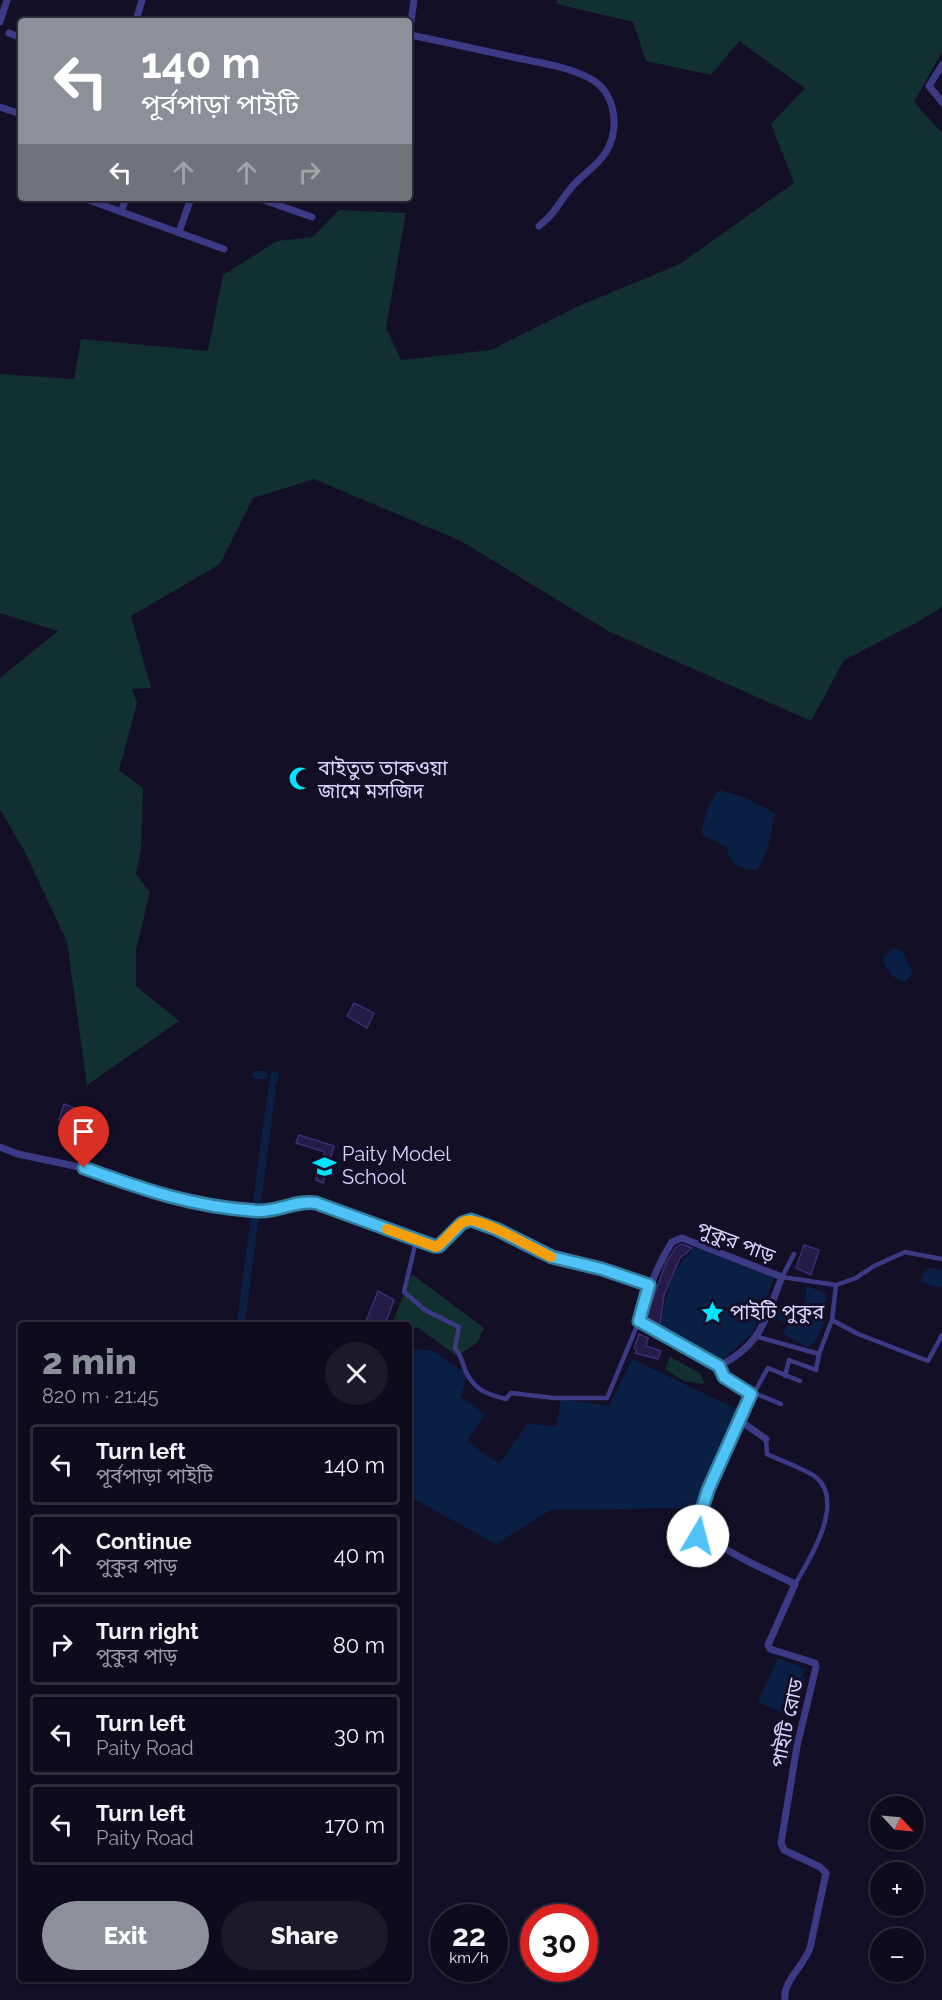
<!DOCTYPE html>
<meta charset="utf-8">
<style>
:root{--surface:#0e0b1c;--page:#1c1929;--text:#f1f3f6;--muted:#9b9ba3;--line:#2e2b3b;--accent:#8c9099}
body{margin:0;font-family:Raleway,"Noto Sans Bengali",sans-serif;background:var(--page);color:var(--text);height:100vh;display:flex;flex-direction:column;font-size:22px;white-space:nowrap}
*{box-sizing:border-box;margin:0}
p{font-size:20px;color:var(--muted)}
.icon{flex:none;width:33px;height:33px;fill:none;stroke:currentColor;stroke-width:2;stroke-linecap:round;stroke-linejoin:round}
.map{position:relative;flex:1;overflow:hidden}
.sheet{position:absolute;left:18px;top:1322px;width:394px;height:660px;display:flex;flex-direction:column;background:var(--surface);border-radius:6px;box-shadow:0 2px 4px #0004,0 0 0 2px var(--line)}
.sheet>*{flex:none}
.banner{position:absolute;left:18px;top:18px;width:394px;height:183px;border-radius:6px;box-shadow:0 2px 4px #0004,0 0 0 2px var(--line);background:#8c9099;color:#fff;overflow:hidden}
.needle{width:39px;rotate:116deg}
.controls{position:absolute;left:870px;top:1796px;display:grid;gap:12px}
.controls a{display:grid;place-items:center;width:54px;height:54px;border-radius:50%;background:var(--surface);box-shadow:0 2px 4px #0004,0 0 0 2px var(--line);font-size:30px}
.speed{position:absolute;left:430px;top:1904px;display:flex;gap:12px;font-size:30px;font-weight:700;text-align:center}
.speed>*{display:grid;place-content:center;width:78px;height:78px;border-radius:50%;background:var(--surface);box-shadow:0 2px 4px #0004,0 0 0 2px var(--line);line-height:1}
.speed small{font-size:15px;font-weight:400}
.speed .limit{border:9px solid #d22;background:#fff;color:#111}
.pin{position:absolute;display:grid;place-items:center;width:51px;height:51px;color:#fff;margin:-62px -26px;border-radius:50% 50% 50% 0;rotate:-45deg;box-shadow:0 0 6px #0007}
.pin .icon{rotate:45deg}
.me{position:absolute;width:66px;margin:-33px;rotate:8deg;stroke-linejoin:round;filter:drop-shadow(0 0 4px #0008)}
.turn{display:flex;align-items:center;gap:21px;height:126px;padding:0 24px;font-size:27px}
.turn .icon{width:78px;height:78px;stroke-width:2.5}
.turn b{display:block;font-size:42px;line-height:51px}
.lanes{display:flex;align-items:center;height:57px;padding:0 24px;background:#0003;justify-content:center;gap:30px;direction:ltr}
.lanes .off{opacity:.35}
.round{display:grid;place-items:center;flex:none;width:63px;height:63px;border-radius:32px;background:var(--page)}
.head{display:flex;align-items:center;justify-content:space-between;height:102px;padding:0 24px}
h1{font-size:36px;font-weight:800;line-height:45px;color:var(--accent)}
.action{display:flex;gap:12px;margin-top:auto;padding:12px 24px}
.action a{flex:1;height:69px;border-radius:36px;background:var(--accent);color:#fff;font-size:24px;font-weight:800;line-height:69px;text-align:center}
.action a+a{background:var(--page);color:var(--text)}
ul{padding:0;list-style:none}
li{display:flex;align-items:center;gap:18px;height:81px;margin:0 12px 9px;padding:0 12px;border:3px solid var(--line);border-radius:6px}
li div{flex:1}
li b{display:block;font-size:22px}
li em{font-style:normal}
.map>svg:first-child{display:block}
</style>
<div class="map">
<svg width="942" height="2000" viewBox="0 0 942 2000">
<rect width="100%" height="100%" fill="#130f26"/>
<path fill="#12302f" d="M557,0H942V52L914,102L942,133V607L916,623L844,660L811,721L608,631L461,541L314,479L253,498L220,564L131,616L151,688L132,689L137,703L119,770L143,788L141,849L136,874L150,892L136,950V986L179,1021L87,1085L67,942L25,852L0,809V678L58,631L0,613V374L74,379L81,339L208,351L223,275L277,241L313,237L339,210L406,213L386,328L401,360L491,350L581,305L680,264L794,183L771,124L805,88L739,41L711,75L646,61L633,22L557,4Z
M412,1274L484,1328L477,1343L457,1356L417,1327L410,1331V1324H392Z
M670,1357L700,1373L705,1384L684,1381L665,1369Z"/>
<path fill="#0a1f44" d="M720,790L744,797L775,813L768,847L758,870C742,871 728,864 727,847L701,834C705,820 708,800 720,790Z
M894,948L904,952L907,962L913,970L910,977L904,982C893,979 886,970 883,959Z
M695,1247L774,1278L753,1333L723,1359L661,1328C666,1295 669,1271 695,1247Z
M932,1268L942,1270V1286L939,1288L924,1283L921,1280L925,1269Z
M806,1286L826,1293C824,1313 826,1337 807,1347L783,1334L788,1324L767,1314L772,1303L787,1309L806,1311Z
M410,1349L432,1350L467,1374L461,1397L485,1415L467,1441L499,1464L528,1423L556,1427L561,1399L609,1406L632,1359L739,1410L695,1508L551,1510L496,1544L410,1497Z
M778,1658L806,1669L802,1675L806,1680L801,1690L797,1693V1703L791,1716L758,1702Z"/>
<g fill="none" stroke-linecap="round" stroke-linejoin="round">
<path stroke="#0a1f44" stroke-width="8" d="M256,1075H264
M273,1081L275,1075
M241,1322L272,1089"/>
</g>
<path fill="#241b47" stroke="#3b2d73" stroke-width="1.5" d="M354,1003L374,1013L367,1028L347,1016Z
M64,1104L80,1110L74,1124L59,1120Z
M299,1135L334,1146L323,1183L316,1180L325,1152L296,1143Z
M682,1244L692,1248L680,1258L670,1281L664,1295L660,1326L646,1318L666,1263L676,1247Z
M804,1245L819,1250L811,1275L796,1268Z
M378,1291L394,1300L385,1324H375L366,1321Z
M639,1334L648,1338L646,1346L661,1351L658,1359L635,1353L637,1350L634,1348Z"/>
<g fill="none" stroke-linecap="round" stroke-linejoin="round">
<path stroke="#3d3a85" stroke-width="4.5" d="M416,1241L404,1292L425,1310L459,1327L455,1348C461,1355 462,1361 465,1370C474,1390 486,1394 506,1399L511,1393L554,1398H607L639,1321
M836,1285L856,1278L874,1266L905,1252L942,1259
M832,1320L858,1334L928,1361L942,1335
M758,1337L819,1354
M785,1376L789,1360L816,1370L819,1354L832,1320L836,1285L782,1277L794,1254
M754,1393L781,1404
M751,1394L754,1393L768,1368L800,1381
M766,1439L767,1454C779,1460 808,1470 817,1478C845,1503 809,1561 795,1584"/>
<path stroke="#3d3a85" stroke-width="7" d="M136,21L142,0
M0,22L7,0
M410,29L414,0
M9,33L21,38
M410,35C445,42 481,50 517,58C542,63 569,67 591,79C616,93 620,129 606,152C597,167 581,175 571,188C558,203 556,213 539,226
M942,65L929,86L942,102
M0,107L21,114
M83,198L224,249
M258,198L312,217
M121,212L126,198
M179,232L191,198
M0,1147L18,1154L84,1168L177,1200L216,1208L267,1212L300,1202L316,1204L434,1246H439L462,1223L471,1220L496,1229L552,1257L601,1269L649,1285
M682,1238L782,1277C765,1319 762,1345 719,1366L639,1321C647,1292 656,1267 672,1242Z
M719,1366L724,1377L751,1394L739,1420L766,1439
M739,1420L708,1490L695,1532L747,1561L795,1584L768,1645L770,1649L815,1663L816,1667L797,1746L781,1843L784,1850L820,1867L826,1873L810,1948C804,1966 782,1982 785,2000"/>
</g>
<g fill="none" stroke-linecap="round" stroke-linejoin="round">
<defs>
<path id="route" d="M84,1168C145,1190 193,1207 258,1211C278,1212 296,1200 316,1203L434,1246H439L462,1223L471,1220L496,1229L552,1257L602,1269L649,1285L639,1321L719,1366L724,1377L751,1394L708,1490L695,1532L698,1536"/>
</defs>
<use href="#route" stroke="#337fa1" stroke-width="15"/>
<use href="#route" stroke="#4fc3f7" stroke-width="10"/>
<path stroke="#f59e0b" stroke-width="10" d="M387,1229L436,1247C447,1240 453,1227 465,1221C479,1215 535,1250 551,1257"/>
</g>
<defs>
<symbol id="mosque-bare" viewBox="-9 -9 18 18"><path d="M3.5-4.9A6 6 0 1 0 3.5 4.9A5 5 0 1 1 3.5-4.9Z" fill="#00e5ff" stroke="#130f26" stroke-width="2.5" paint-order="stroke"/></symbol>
<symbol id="school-bare" viewBox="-9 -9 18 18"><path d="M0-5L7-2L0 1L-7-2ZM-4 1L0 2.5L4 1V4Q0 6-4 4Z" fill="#00e5ff" stroke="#130f26" stroke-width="2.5" paint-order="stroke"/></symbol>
<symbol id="sight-bare" viewBox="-9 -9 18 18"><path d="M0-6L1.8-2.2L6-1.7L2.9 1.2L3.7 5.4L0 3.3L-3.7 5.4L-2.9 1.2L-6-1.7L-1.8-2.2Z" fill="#00e5ff" stroke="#130f26" stroke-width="2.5" paint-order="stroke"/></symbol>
</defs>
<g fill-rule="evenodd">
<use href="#mosque-bare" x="284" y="762" width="33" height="33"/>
<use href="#school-bare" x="308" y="1150" width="33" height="33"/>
<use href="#sight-bare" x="696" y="1296" width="33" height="33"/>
</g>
<g text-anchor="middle" stroke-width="6" stroke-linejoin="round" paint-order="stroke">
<g font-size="20" fill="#d9d4ff" stroke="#130f26" text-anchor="start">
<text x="318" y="775">বাইতুত তাকওয়া<tspan x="318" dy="23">জামে মসজিদ</tspan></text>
<text x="342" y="1161">Paity Model<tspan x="342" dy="23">School</tspan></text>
<text x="730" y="1319">পাইটি পুকুর</text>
</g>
<g font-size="20" fill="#d9d4ff" stroke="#130f26">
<text transform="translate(736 1242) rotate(21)" y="7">পুকুর পাড়</text>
<text transform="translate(787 1723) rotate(-78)" y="7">পাইটি রোড</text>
</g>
</g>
</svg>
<div class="controls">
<a><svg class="needle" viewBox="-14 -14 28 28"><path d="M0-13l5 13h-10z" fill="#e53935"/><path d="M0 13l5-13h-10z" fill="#9b9ba3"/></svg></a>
<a>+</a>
<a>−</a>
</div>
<div class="speed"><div>22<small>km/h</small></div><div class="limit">30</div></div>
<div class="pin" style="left:84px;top:1168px;background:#d93025"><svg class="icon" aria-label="arrive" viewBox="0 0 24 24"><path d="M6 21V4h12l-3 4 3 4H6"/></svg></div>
<svg class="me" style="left:698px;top:1536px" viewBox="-20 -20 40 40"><circle r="19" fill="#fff"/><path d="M0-13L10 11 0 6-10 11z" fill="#4fc3f7"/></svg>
<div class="banner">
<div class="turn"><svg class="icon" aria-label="left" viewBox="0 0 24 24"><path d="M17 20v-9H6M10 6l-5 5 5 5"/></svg><div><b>140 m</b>পূর্বপাড়া পাইটি</div></div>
<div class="lanes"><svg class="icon" aria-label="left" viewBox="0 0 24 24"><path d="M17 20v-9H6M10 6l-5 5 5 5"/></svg><svg class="icon off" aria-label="ahead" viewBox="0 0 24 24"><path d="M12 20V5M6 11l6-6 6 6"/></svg><svg class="icon off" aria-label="ahead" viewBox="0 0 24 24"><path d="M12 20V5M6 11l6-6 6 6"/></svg><svg class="icon off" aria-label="right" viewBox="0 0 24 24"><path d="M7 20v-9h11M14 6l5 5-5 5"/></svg></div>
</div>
<section class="sheet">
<div class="head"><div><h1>2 min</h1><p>820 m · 21:45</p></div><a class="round"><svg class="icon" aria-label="close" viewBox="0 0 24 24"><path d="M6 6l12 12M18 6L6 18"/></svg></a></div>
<ul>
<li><svg class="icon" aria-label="left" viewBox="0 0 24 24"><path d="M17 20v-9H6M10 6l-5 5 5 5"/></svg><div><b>Turn left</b><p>পূর্বপাড়া পাইটি</p></div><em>140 m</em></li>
<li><svg class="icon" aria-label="ahead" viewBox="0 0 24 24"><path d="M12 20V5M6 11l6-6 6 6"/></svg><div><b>Continue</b><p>পুকুর পাড়</p></div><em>40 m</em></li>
<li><svg class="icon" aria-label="right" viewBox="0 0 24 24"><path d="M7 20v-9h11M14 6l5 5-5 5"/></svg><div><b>Turn right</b><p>পুকুর পাড়</p></div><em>80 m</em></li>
<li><svg class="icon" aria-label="left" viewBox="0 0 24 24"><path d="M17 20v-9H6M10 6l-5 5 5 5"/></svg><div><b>Turn left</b><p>Paity Road</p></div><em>30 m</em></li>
<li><svg class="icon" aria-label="left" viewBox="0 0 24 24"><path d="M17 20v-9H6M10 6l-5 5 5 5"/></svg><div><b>Turn left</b><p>Paity Road</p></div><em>170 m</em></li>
</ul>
<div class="action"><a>Exit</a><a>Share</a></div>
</section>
</div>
